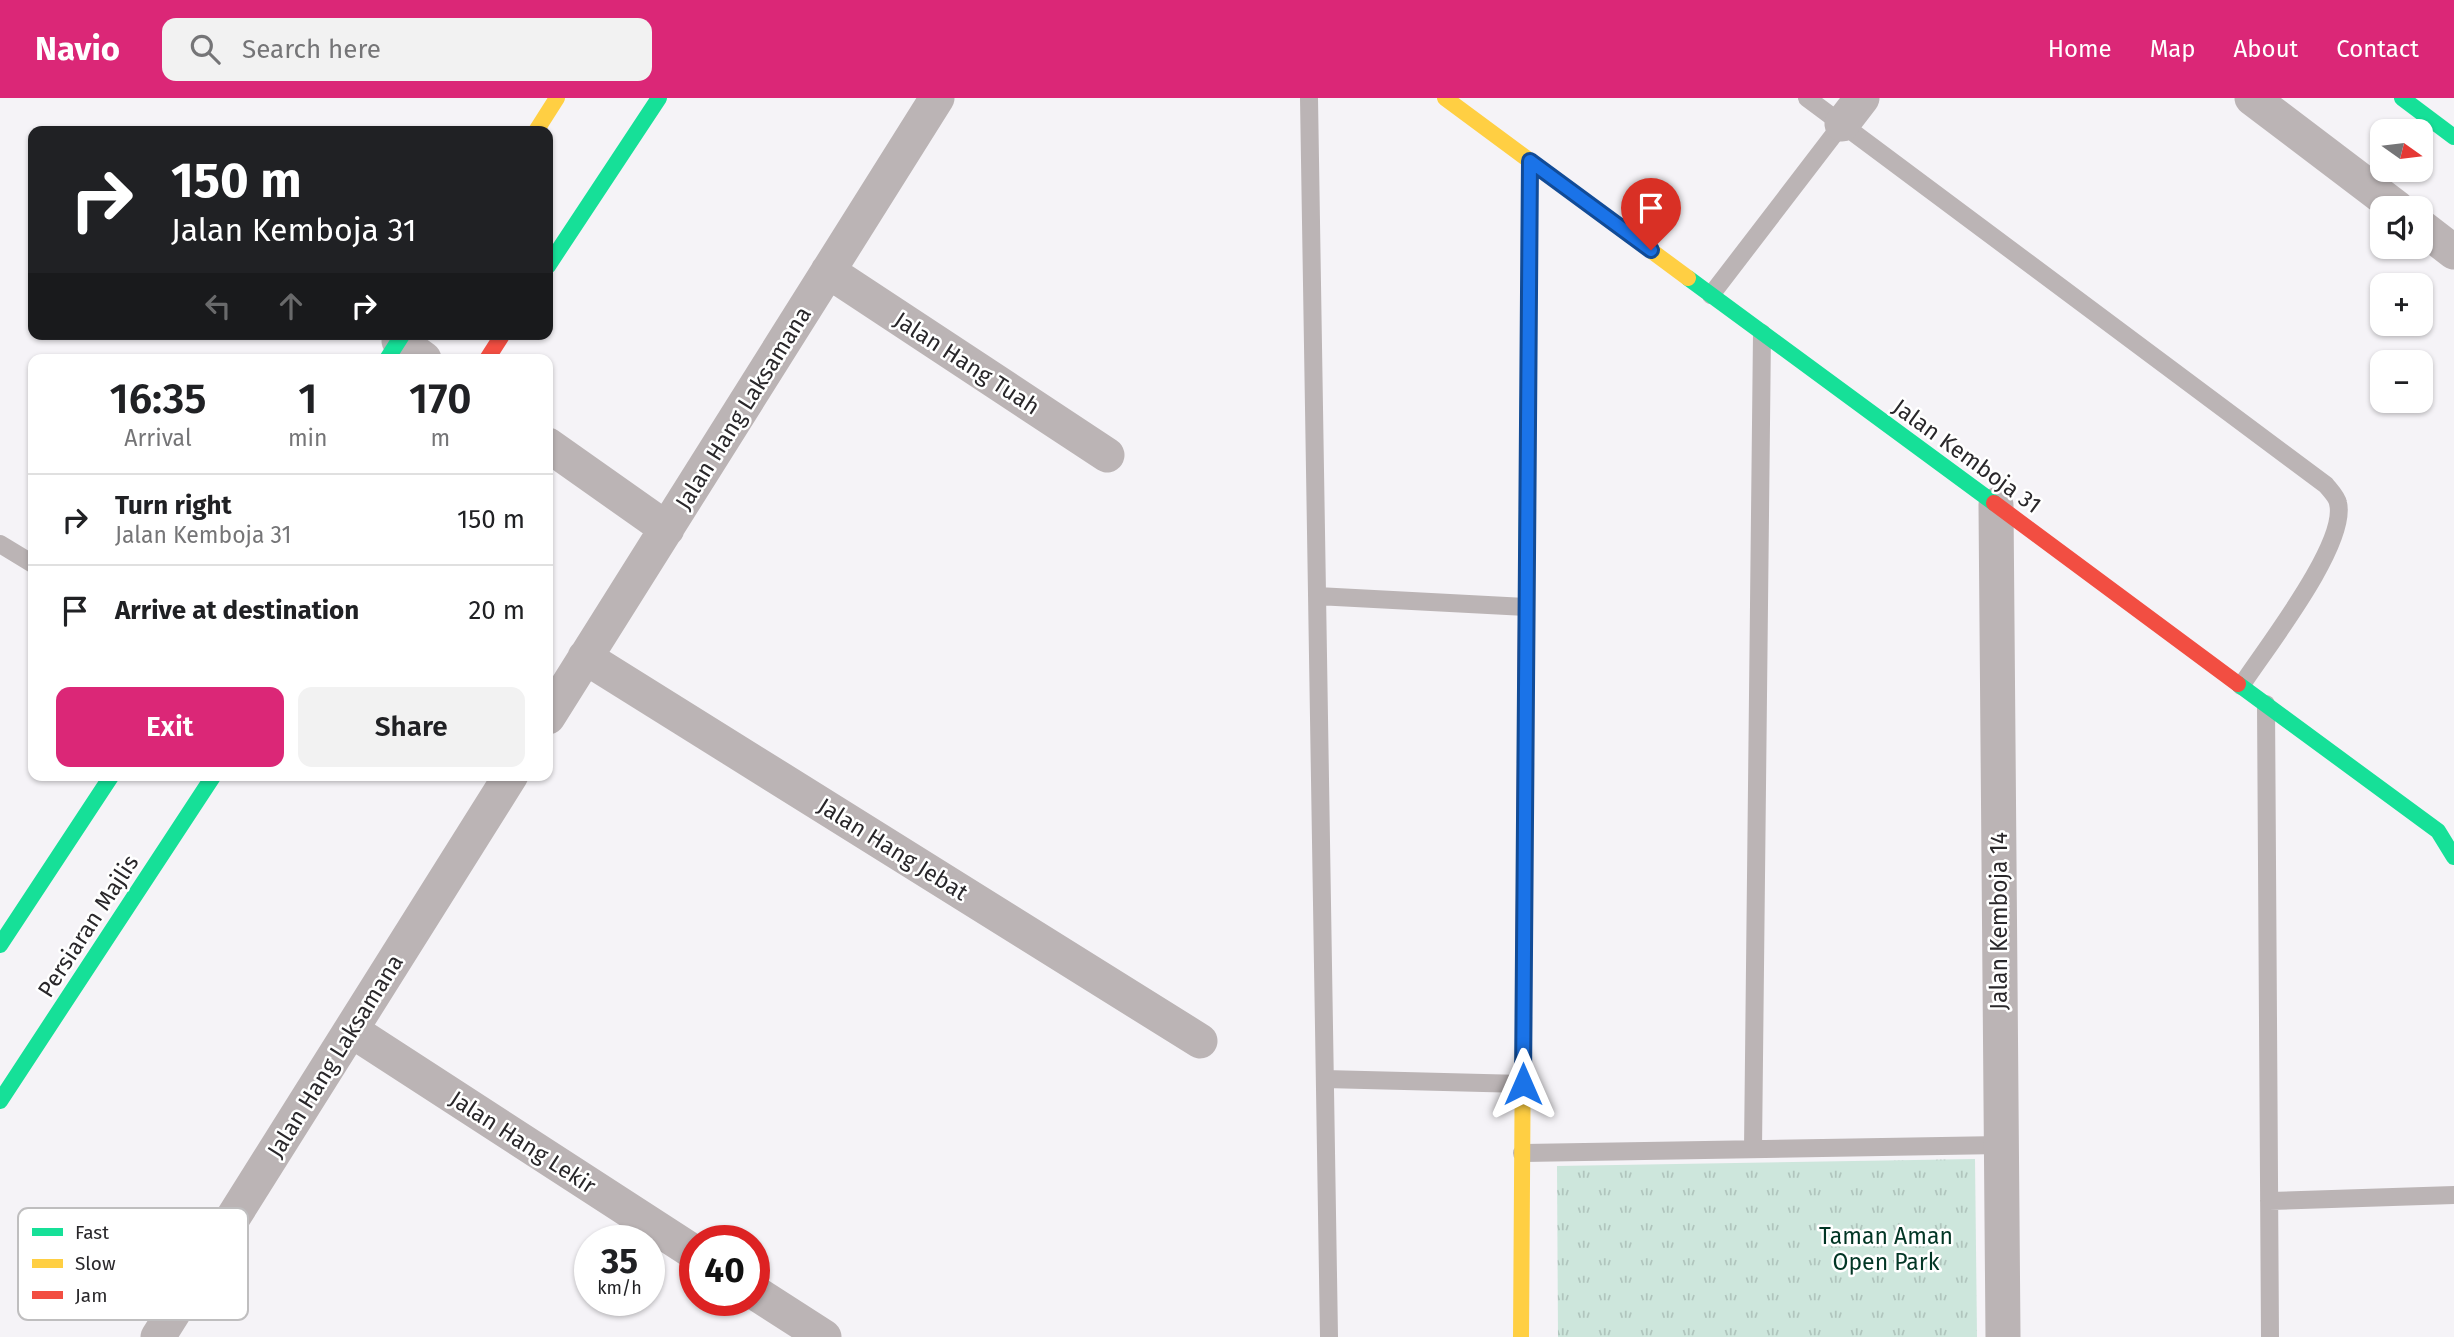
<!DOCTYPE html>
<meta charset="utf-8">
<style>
:root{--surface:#fff;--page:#f2f2f2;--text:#202124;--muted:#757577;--line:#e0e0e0;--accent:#db2777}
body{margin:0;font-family:"Fira Sans",sans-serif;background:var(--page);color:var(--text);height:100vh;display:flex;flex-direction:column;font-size:26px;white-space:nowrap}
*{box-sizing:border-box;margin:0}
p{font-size:23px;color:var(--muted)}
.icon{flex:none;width:38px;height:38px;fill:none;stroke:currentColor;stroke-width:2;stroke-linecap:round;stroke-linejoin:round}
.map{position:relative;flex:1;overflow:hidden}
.details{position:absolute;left:28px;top:256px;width:525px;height:427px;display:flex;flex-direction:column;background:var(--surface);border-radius:14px;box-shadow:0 2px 5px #0004}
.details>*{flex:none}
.hud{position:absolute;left:28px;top:28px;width:525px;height:214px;border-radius:14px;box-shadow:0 2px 5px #0004;background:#202124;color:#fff;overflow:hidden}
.needle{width:46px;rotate:104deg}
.controls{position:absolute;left:2370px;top:21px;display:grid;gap:14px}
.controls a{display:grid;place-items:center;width:63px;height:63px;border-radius:14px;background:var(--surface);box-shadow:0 2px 5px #0004;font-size:35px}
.speed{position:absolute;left:574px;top:1127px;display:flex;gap:14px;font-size:35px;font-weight:700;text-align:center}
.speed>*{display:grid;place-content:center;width:91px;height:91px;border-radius:50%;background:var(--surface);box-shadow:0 2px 5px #0004;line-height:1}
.speed small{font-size:18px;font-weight:400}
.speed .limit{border:10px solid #d22;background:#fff;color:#111}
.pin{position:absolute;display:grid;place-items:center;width:60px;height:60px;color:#fff;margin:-72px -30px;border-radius:50% 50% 50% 0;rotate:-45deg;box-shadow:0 0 7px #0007}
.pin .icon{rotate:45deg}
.me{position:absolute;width:77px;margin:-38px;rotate:0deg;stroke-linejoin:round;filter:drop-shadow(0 0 5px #0008)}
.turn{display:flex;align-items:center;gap:24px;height:147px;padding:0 28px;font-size:32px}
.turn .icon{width:91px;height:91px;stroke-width:2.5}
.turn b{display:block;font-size:49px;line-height:60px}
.lanes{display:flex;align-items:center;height:66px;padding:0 28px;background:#0003;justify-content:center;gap:35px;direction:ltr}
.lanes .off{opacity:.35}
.eta{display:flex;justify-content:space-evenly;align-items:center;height:119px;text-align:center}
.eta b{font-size:42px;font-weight:600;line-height:49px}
.primary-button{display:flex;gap:14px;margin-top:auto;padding:14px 28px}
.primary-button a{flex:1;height:80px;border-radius:14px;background:var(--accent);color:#fff;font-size:28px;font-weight:600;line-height:80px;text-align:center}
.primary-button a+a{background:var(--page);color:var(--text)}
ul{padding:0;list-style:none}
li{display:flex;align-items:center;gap:21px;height:91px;padding:0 28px;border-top:2px solid var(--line)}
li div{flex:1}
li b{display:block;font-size:26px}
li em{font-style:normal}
header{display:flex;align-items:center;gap:42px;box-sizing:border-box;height:98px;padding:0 35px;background:var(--accent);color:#fff}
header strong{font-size:33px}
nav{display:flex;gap:38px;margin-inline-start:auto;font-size:24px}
.search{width:490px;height:63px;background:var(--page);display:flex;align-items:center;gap:18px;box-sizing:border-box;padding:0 24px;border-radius:14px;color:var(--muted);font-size:26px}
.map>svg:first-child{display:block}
</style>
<header>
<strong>Navio</strong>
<div class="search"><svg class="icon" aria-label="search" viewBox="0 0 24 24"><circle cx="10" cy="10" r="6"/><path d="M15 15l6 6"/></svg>Search here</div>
<nav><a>Home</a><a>Map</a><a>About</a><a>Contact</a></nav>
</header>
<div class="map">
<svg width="2454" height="1239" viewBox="0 0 2454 1239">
<defs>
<pattern id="grass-tufts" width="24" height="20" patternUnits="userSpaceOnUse" patternTransform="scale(1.75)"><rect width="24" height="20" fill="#cde6dc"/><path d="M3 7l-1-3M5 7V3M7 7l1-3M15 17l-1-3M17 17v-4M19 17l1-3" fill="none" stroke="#b0c5bd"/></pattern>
</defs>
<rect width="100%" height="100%" fill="#f5f3f7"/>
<path fill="url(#grass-tufts)" d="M1975,1061L1977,1239H1558L1557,1068Z"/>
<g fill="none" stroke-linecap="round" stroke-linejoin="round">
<path stroke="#bbb4b5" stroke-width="18" d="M1309,0L1329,1239
M1807,0L2326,387C2330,392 2337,399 2338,405C2348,446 2265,551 2241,588
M1711,197L1842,26
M0,446L33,466
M1317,498L1526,509
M2266,606L2270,1239
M1325,981L1523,986
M1753,1051L1762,235
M1522,1055L2001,1047
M2269,1103L2454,1097"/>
<path stroke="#bbb4b5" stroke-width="35" d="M2252,0L2397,110
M1842,26L1862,0
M2420,128L2454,154
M828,173L1107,357
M399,243L424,261
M548,347L667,431
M1996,407L2003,1239
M585,559L1200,943
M548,619L937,0
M351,932L695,1155
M754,1194L824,1239
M158,1239L511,677"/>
<path stroke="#16e098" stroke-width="16" d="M2402,0L2454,39
M548,168L659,0
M1688,180L1994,405
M387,261L403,236
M1526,526L1530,63
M2238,586L2438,733L2454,759
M0,847L112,677
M0,1003L214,677"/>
<path stroke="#ffcf43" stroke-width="16" d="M1445,0L1688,180
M536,33L557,0
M1521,1239L1523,933"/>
<path stroke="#f24e42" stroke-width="16" d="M487,261L503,236
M1994,405L2238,586
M1523,933L1526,526"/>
</g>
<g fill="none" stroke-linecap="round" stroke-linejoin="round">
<defs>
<path id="route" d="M1523,986L1530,63L1651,152"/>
</defs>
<use href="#route" stroke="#114b97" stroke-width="18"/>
<use href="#route" stroke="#1a73e8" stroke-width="12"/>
</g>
<g text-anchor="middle" stroke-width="5" stroke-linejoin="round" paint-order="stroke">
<g font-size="23" fill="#29272a" stroke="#fff">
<text transform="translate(967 265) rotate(33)" y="8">Jalan Hang Tuah</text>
<text transform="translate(743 310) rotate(-58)" y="8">Jalan Hang Laksamana</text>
<text transform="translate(1967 358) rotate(36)" y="8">Jalan Kemboja 31</text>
<text transform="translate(893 751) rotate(32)" y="8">Jalan Hang Jebat</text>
<text transform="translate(1999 823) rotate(-90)" y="8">Jalan Kemboja 14</text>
<text transform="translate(88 828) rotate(-57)" y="8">Persiaran Majlis</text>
<text transform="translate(335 958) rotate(-58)" y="8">Jalan Hang Laksamana</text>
<text transform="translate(523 1044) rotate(33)" y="8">Jalan Hang Lekir</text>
</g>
<g font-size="23" fill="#023625" stroke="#fff">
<text x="1886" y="1146">Taman Aman<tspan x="1886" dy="26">Open Park</tspan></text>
</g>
</g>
<rect x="18" y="1110" width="230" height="112" rx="10" fill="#fff" stroke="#bfbebf" stroke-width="2"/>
<rect x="32" y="1130" width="31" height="8" fill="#16e098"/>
<rect x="32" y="1161" width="31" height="9" fill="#ffcf43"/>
<rect x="32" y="1193" width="31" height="8" fill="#f24e42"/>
<g font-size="19" fill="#29272a">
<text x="75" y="1141">Fast</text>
<text x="75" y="1172">Slow</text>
<text x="75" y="1204">Jam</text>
</g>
</svg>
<div class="controls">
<a><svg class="needle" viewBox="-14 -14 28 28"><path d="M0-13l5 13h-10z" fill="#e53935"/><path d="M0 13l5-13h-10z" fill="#757577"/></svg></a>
<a><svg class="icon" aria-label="sound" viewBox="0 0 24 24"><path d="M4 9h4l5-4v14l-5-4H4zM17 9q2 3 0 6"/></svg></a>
<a>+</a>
<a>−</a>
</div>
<div class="speed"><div>35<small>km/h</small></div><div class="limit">40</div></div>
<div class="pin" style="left:1651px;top:152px;background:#d93025"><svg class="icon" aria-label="arrive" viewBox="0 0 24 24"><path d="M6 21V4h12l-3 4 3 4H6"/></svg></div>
<svg class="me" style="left:1523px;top:986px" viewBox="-20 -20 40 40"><path d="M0-17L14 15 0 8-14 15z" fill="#1a73e8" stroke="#fff" stroke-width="4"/></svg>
<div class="hud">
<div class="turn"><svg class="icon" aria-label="right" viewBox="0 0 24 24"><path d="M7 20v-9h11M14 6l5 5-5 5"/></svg><div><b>150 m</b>Jalan Kemboja 31</div></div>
<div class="lanes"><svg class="icon off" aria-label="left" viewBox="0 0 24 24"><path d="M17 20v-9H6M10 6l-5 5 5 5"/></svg><svg class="icon off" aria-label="ahead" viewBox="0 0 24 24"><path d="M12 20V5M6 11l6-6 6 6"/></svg><svg class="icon" aria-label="right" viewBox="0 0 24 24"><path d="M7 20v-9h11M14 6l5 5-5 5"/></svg></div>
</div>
<section class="details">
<div class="eta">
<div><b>16:35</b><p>Arrival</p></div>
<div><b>1</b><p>min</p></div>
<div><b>170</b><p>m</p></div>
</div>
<ul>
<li><svg class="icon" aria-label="right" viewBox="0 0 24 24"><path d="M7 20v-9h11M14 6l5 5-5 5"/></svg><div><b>Turn right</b><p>Jalan Kemboja 31</p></div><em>150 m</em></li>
<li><svg class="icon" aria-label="arrive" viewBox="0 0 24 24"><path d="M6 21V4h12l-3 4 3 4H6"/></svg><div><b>Arrive at destination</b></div><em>20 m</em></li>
</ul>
<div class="primary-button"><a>Exit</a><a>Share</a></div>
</section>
</div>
